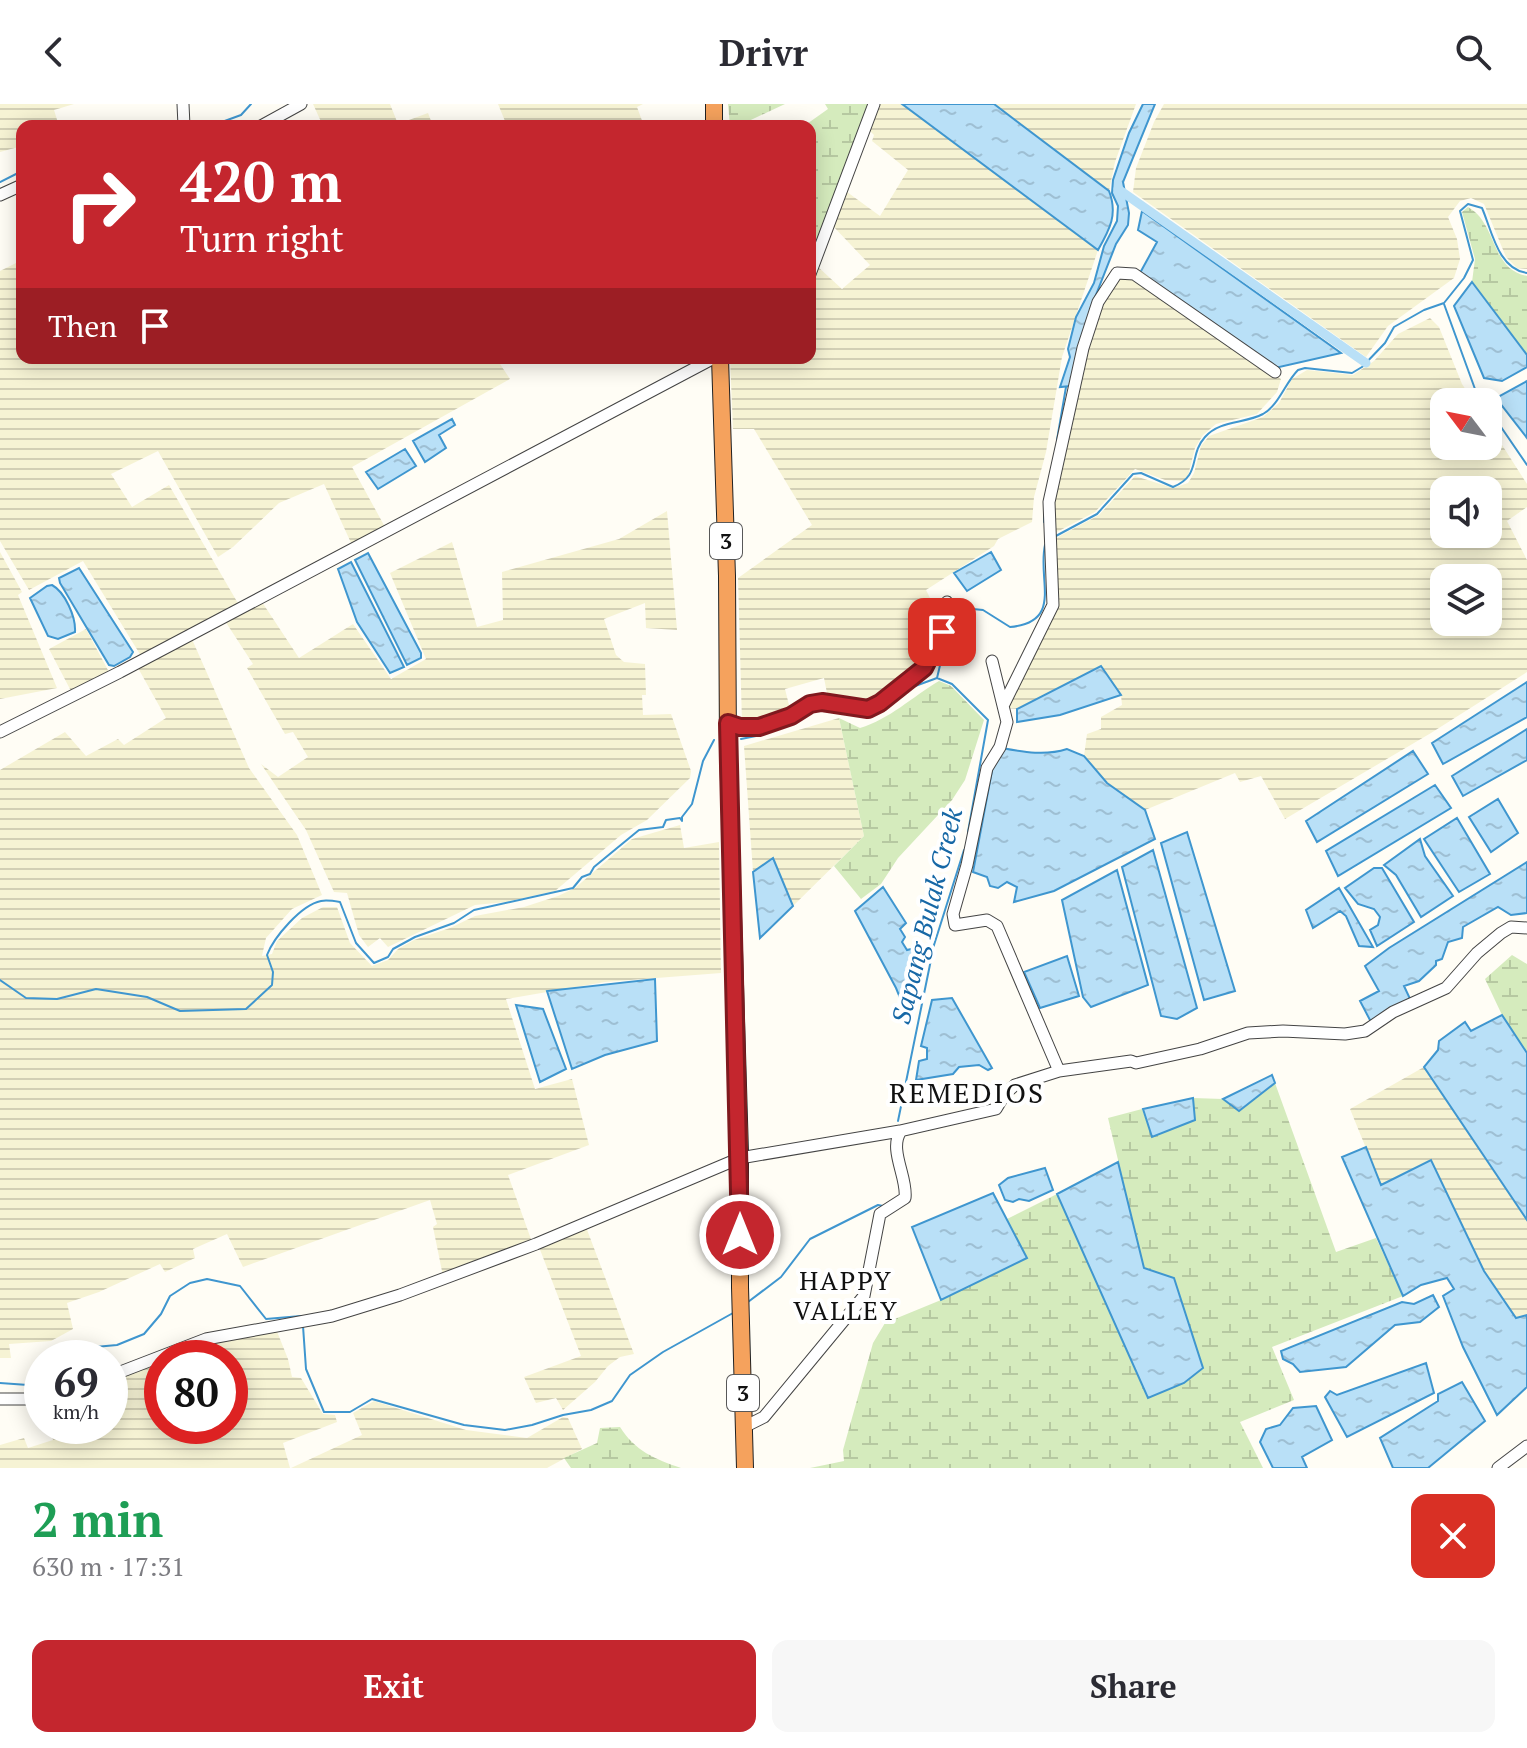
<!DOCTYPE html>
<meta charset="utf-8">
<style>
:root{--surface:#fff;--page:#f7f7f7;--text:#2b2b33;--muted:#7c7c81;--accent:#c4262e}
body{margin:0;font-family:"PT Serif",serif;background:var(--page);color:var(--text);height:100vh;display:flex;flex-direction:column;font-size:30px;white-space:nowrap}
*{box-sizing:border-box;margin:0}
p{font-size:26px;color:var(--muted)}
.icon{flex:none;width:44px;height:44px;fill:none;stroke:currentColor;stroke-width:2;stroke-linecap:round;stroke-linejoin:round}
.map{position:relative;height:1364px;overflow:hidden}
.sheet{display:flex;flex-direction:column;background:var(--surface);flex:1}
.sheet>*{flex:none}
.guide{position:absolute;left:16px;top:16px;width:800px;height:244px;border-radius:16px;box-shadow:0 4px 20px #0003;background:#c4262e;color:#fff;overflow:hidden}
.needle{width:52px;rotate:302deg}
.buttons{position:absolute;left:1430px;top:284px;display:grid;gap:16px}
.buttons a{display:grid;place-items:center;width:72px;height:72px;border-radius:16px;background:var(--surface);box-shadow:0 4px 20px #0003;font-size:40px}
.speed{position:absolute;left:24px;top:1236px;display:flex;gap:16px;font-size:40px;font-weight:700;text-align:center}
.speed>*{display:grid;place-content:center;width:104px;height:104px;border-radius:50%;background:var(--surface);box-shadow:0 4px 20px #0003;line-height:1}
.speed small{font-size:20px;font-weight:400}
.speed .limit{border:12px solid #d22;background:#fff;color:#111}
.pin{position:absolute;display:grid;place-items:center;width:68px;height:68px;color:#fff;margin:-34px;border-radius:16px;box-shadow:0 4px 12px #0006}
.me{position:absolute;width:88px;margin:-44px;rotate:0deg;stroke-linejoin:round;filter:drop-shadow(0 0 6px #0008)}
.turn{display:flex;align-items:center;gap:28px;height:168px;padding:0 32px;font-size:36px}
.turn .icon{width:104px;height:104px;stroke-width:2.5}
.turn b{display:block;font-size:56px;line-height:68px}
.then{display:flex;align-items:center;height:76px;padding:0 32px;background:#0003;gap:16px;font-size:30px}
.round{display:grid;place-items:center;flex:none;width:84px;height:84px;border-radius:16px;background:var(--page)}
.head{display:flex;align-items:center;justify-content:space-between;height:136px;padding:0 32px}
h1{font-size:48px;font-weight:700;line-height:60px;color:#1e9e55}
.primary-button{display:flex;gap:16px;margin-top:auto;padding:16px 32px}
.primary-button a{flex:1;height:92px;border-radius:16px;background:var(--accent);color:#fff;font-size:32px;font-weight:700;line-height:92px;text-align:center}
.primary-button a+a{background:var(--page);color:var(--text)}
header{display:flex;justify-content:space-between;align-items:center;height:104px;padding:0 32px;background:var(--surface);font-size:36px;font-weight:700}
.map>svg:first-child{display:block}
</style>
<header><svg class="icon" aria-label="back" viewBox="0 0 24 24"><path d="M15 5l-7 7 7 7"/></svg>Drivr<svg class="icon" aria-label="search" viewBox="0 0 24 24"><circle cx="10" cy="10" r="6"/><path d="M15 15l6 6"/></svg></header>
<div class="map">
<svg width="1527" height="1364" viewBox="0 0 1527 1364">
<defs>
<pattern id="farmland-rules" width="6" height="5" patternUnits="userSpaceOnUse" patternTransform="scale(2)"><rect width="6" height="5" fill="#f6f3d4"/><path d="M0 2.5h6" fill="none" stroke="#d2cfb5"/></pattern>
<pattern id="wetland-marsh" width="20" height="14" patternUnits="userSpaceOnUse" patternTransform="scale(2)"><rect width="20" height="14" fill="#d5ebbd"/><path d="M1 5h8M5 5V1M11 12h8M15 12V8" fill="none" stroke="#b6c8a1"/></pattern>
<pattern id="water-ripples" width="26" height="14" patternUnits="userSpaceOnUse" patternTransform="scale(2)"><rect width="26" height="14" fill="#b9e0f7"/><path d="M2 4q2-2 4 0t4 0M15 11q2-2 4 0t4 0" fill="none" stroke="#9ebfd3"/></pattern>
</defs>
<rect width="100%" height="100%" fill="#fffdf5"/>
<path fill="url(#farmland-rules)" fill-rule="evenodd" d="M0,0H74L54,6L59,22H22V42L0,48Z
M313,0H390L398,20L428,9L433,22H323Z
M498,0H643L637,3L644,22H507Z
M879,0H902L1098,146L1062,253L1046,348L1034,393L1032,418L998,435L994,442L926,486L938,510V526L922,561L868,603L828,594L824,574L785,585L791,609L758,618L742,619L738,474L812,421L754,325H733L730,254H810V178L817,162L842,185L870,161L831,120L843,85L880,112L908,66L872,37L874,31L868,25Z
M994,0H1136L1115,58L1109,87Z
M1164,0H1527V165L1517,164L1506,153L1484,100L1471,94L1460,97L1448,113L1457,135L1460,155L1454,174L1388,222L1366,253L1133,88L1136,64L1154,18Z
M22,156V254H496L510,275L352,363L385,423L352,441L324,380L279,399L233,443L218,453L158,347L111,370L132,403L169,381L239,501L141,552L83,457L29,486L0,437V167Z
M1129,173L1281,275L1277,288L1257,310L1216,320L1203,331L1195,344L1188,372L1183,377L1165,376L1135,365L1095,408L1055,429L1054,398L1088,245L1103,197L1121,174Z
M1430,214L1439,223L1462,280L1474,298H1444V342H1488V319L1527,380V403L1507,417L1527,456V568L1431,629L1285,715L1261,672L1240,678L1235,669L1145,706L1107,679L1084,652L1087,630L1101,625V613L1122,601L1121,591L1101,562L1017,605L1006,604L1058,499L1056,434L1099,411L1135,372L1173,384L1188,379L1194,369L1201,342L1209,332L1263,313L1279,299L1292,275L1307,266L1353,271L1374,257L1398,230ZM1444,386H1488V430H1444ZM1444,474H1488V518H1444Z
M667,407L677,526L646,524L645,499L604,515L616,551L624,558L645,560L646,591H642L643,611L671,610L691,667L690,674L647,716L621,731L555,787L506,798L475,801L388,843L380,834L368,843L359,831L347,789L334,788L306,726L261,660L278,673L308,653L293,628L285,630L247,564L253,560L225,517L262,498L299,554L353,520L391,575L426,555L390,469L452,438L477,523L503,516L502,468L619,435Z
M0,448L22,488L18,491L57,584L0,595Z
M86,525L109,568L71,587L49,545Z
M191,533L249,664L297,731L322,791L292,805L266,834L262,852L272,850L277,837L302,814L323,803H337L350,839L372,862L388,856L398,845L414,836L450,824L475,812L524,803L558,792L575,784L632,735L680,721L684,744L719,738L721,869L605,878L506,895L535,985L572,975L589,1041L508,1071L532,1138L443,1172L433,1123L437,1120L430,1096L243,1163L227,1130L193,1145L195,1154L165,1168L160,1160L99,1188L67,1199L73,1225L51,1237L9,1240L11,1254H0V666L65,628L86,652L118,635L124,641L166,614L138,564Z
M839,614L864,732L793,802L774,755L753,768L744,642Z
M1424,963L1527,1116V1211L1516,1214L1484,1167L1431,1057L1381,1081L1350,1005Z
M586,1123L634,1250L620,1253L608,1262L595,1278L563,1306L556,1294L536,1299L524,1273L581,1252L539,1143Z
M276,1225L288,1255L292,1273L301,1274L323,1310L335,1311L337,1318L283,1339L290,1364H0V1341L24,1334L28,1344L53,1336L49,1322H110V1276L162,1256V1322H230V1254H167L206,1241Z
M374,1297L466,1326L527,1334L563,1313L568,1314L582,1345L547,1364H291L362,1331L353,1309Z"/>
<path fill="url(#wetland-marsh)" d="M728,0H785L738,22H730Z
M825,0H870L810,161V22H804L828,5Z
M1468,103C1498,120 1490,165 1527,172V251L1472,178L1475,155L1462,108Z
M939,577L951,582L984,616L965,676L952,696L898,754L881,780L861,795L834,762L864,732L839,614L860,624C890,615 912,593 939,577Z
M1512,851L1527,860V949L1502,911L1485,875Z
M1275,979L1336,1148L1376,1134L1403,1192L1272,1243L1294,1296L1240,1318L1263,1364H810L844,1357L843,1346L873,1239L885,1219L941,1196L1026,1154L1007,1115L1057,1090L1147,1293L1144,1165L1108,1014L1142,1005L1152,1033L1195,1016L1193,994L1223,995L1240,1007Z
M620,1323C635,1347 655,1355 681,1364H571L564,1354L597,1339L600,1324Z"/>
<path fill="url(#water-ripples)" stroke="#3f96cf" stroke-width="2" d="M902,0H994L1109,87C1118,110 1110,125 1098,146Z
M1143,0H1155L1123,78L1129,109L1128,121L1116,140L1092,201L1071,282L1060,283L1070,253L1068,245L1076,213L1094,179L1104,142L1117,117L1118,102L1112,89L1113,76L1129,29Z
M1142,107L1341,249L1275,264L1140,169L1157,138L1138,126Z
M1472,178L1527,251V263L1502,277L1484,274L1454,202Z
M1527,277V334L1496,294Z
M452,315L455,321L439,331L446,344L425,358L413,337Z
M405,345L416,362L378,385L366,368Z
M991,448L1001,466L967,487L954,469Z
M368,449L421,549V554L407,561L355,456Z
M351,458L404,563L390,569L357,518L338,465Z
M79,464L133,548L130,553L114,562L109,561L60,479L59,474Z
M52,481C65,488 76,513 75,528L58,535L48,532L30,494L47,482Z
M1101,562L1121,591L1060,611L1017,618V605Z
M1527,578V613L1443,660L1432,639Z
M1527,625V656L1463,692L1452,672Z
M1002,644C1024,648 1045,652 1067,645L1084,652L1107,679L1145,706L1155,735L1054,787L1014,798L1017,783L1007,778L998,784L990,782L987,773L973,768L994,656Z
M1413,647L1428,670L1317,738L1306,717Z
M1435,681L1451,704L1338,772L1326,747Z
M1498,695L1518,729L1491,748L1469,713Z
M1457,714L1490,770L1459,788L1424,735Z
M1187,728L1235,887L1204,896L1161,739Z
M1420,735L1425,752L1453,792L1421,813L1396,771L1384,761Z
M1153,746L1197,904L1177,915L1161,912L1122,763Z
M773,754L793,802L760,834L753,768Z
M1527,758V809L1511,811L1498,803L1463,823L1462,834L1448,838L1442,855L1436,857V861L1419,877L1404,882L1412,899L1371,918L1360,897L1379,887L1365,862L1389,844Z
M1374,764H1382L1414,818L1377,842L1370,826L1378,821L1380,813L1374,805L1358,800L1345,784Z
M1117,766L1148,881L1091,903L1083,893L1062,796Z
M883,783L906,819L900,825L905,833L902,838L907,846L923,842L910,918L896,884L855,807Z
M1339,784L1373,843L1359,842L1346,812L1340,807L1313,824L1306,806Z
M1067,852L1079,892L1040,904L1024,868Z
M655,875L657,937L605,951L572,965L547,887Z
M952,894L992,964L988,966L979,961L959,963L953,970L916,976L919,957L927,955V944L921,942L932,896Z
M516,901L543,905L566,965L540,978Z
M1502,911L1527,949V1116L1424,963L1438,946L1439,937L1465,918L1471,927Z
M1272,971L1275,979L1239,1007L1223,995Z
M1193,994L1195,1016L1152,1033L1143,1005Z
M1366,1043L1381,1081L1431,1056L1484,1167L1516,1214L1527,1211V1283L1497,1311L1463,1243L1443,1192L1454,1185L1447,1174L1421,1181L1403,1192L1342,1053Z
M1118,1058L1144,1164L1174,1174L1203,1264L1184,1279L1148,1294L1057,1090Z
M1045,1064L1053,1086L1029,1097L1019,1095L1013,1098L1005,1096L999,1081L1008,1074Z
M993,1089L1027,1154L941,1196L912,1123Z
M1433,1191L1439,1203L1420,1218L1395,1221L1346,1263L1300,1268L1293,1260L1283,1255L1281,1247L1402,1198L1414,1200Z
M1426,1259L1434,1289L1347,1333L1325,1293L1330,1287L1337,1291Z
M1462,1278L1485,1317L1428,1364H1393L1380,1334L1438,1297V1290Z
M1316,1302L1332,1336L1302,1353L1307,1364H1273L1260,1338L1266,1325L1280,1321L1293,1304Z"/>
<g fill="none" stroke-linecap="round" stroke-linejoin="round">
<path stroke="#3f96cf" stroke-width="2" d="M169,22H173
M211,22L241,11L251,0
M0,78L22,67
M1444,200L1475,285L1484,298
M1488,304L1527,361
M1057,336L1066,283
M1044,405V418
M1054,433L1097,410L1133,370L1141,369L1173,383C1202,371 1188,352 1205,333C1220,316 1244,320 1263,310C1279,301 1285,279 1298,266L1305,264L1352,269L1362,263L1385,239L1394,223L1424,206L1444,199L1464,174L1473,156L1460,107L1468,100L1482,104C1492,127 1498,165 1527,169
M937,574L952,511L963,504L983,506L1010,523C1064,518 1037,476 1045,441
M907,585L937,574L952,580L988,616L968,728
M808,607L830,605
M741,635L761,631L797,614
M0,876L26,894L57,895L96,885L147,893L180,907L246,905L272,881L273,868L267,851C274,833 301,801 321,797C326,796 334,797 340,798L356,839L374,859L388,853L393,845L415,833L454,819L474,806L573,784L582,773L590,770L594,763L639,726L663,723L666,716L680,714L682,717V713L692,700L703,657L714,636
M898,1017L934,841L964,746
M748,1198L781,1173L810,1135L878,1101L883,1102
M303,1222L306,1265L324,1308H350L372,1295L464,1321L505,1326L532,1321L563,1311L591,1306L612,1297L630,1271L663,1248L733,1209
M83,1254L95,1243L117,1241L144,1230L161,1210L170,1192L190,1179L207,1175L240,1182L266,1215L301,1212
M0,1279L42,1282"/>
<path stroke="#b9e0f7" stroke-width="9" d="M1118,85L1366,259"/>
<defs>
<path id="minor" d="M183,0L184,22
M261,22L301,0
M0,91L22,81
M810,170L874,0
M992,557L1007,618L1000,643L987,664L967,761L953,810L955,821L987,816L997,822L1059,967
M1004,600L1053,501L1049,398L1083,244L1098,198L1117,169L1134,170L1275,268
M728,619C751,626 773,621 794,610C799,607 804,602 810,600C828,593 847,607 865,605C875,604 884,596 892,590C931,559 939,548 947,498
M0,628L120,568L714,254
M110,1272L206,1235L332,1212L400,1191L536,1140L740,1054L900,1027L996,1005L1005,990L1015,981L1059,967L1131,957L1136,959L1200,945L1248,929L1283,927L1345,930L1365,927L1393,908L1446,884L1477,849L1501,829L1511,823L1527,824
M0,1295H42
M744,1323L764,1313L864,1192L880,1110L905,1094C908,1074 888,1045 901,1027
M1498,1364L1527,1342"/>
<path id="highway" d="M714,0V22
M720,254L727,472L728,644L740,1049V1183L745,1364"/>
</defs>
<use href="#minor" stroke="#444" stroke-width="13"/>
<use href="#highway" stroke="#222" stroke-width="18"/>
<use href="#minor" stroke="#fff" stroke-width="11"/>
<use href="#highway" stroke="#f5a25d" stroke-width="16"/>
</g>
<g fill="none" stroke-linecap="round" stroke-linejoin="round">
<defs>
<path id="route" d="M740,1131L728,619L740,623H759L791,612L810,600L822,598L868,605L880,599L924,564L942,528"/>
</defs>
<use href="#route" stroke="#7f191e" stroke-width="20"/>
<use href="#route" stroke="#c4262e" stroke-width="14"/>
</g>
<g text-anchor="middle" stroke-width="8" stroke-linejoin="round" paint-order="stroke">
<g fill="#fff" stroke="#585858" stroke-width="2">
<rect x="710" y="419" width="32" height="36" rx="6"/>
<rect x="727" y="1271" width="32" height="36" rx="6"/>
</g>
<g font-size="22" font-weight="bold" fill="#111">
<text x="726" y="445">3</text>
<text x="743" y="1297">3</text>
</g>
<g font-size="26" font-style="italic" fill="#1768a6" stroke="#fff">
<text transform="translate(927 812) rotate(-76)" y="9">Sapang Bulak Creek</text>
</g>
<g font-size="26" letter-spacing="2" fill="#111" stroke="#fff">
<text x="846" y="1186">HAPPY<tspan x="846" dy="30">VALLEY</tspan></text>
</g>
<g font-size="28" letter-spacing="2" fill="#111" stroke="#fff">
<text x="967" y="999">REMEDIOS</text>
</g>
</g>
</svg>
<div class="buttons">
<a><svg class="needle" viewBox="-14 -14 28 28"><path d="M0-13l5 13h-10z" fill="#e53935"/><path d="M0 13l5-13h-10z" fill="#7c7c81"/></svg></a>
<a><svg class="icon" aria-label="sound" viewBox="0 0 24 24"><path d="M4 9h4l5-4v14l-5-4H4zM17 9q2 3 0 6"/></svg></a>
<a><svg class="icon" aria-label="layers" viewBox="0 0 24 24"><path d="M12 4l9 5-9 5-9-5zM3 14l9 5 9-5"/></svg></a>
</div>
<div class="speed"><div>69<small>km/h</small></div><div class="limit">80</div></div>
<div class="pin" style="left:942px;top:528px;background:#d93025"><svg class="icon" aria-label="arrive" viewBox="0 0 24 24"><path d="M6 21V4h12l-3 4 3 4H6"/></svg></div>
<svg class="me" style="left:740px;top:1131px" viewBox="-20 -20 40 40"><circle r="17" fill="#c4262e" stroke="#fff" stroke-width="3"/><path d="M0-11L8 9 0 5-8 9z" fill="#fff"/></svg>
<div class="guide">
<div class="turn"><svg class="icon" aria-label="right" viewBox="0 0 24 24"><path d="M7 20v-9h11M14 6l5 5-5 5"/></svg><div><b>420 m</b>Turn right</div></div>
<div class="then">Then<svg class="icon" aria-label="arrive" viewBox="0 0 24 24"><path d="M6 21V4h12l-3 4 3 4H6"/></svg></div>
</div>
</div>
<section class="sheet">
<div class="head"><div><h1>2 min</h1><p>630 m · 17:31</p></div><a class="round" style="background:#d93025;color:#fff"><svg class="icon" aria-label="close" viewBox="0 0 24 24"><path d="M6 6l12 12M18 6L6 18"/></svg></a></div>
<div class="primary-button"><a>Exit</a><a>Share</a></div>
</section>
